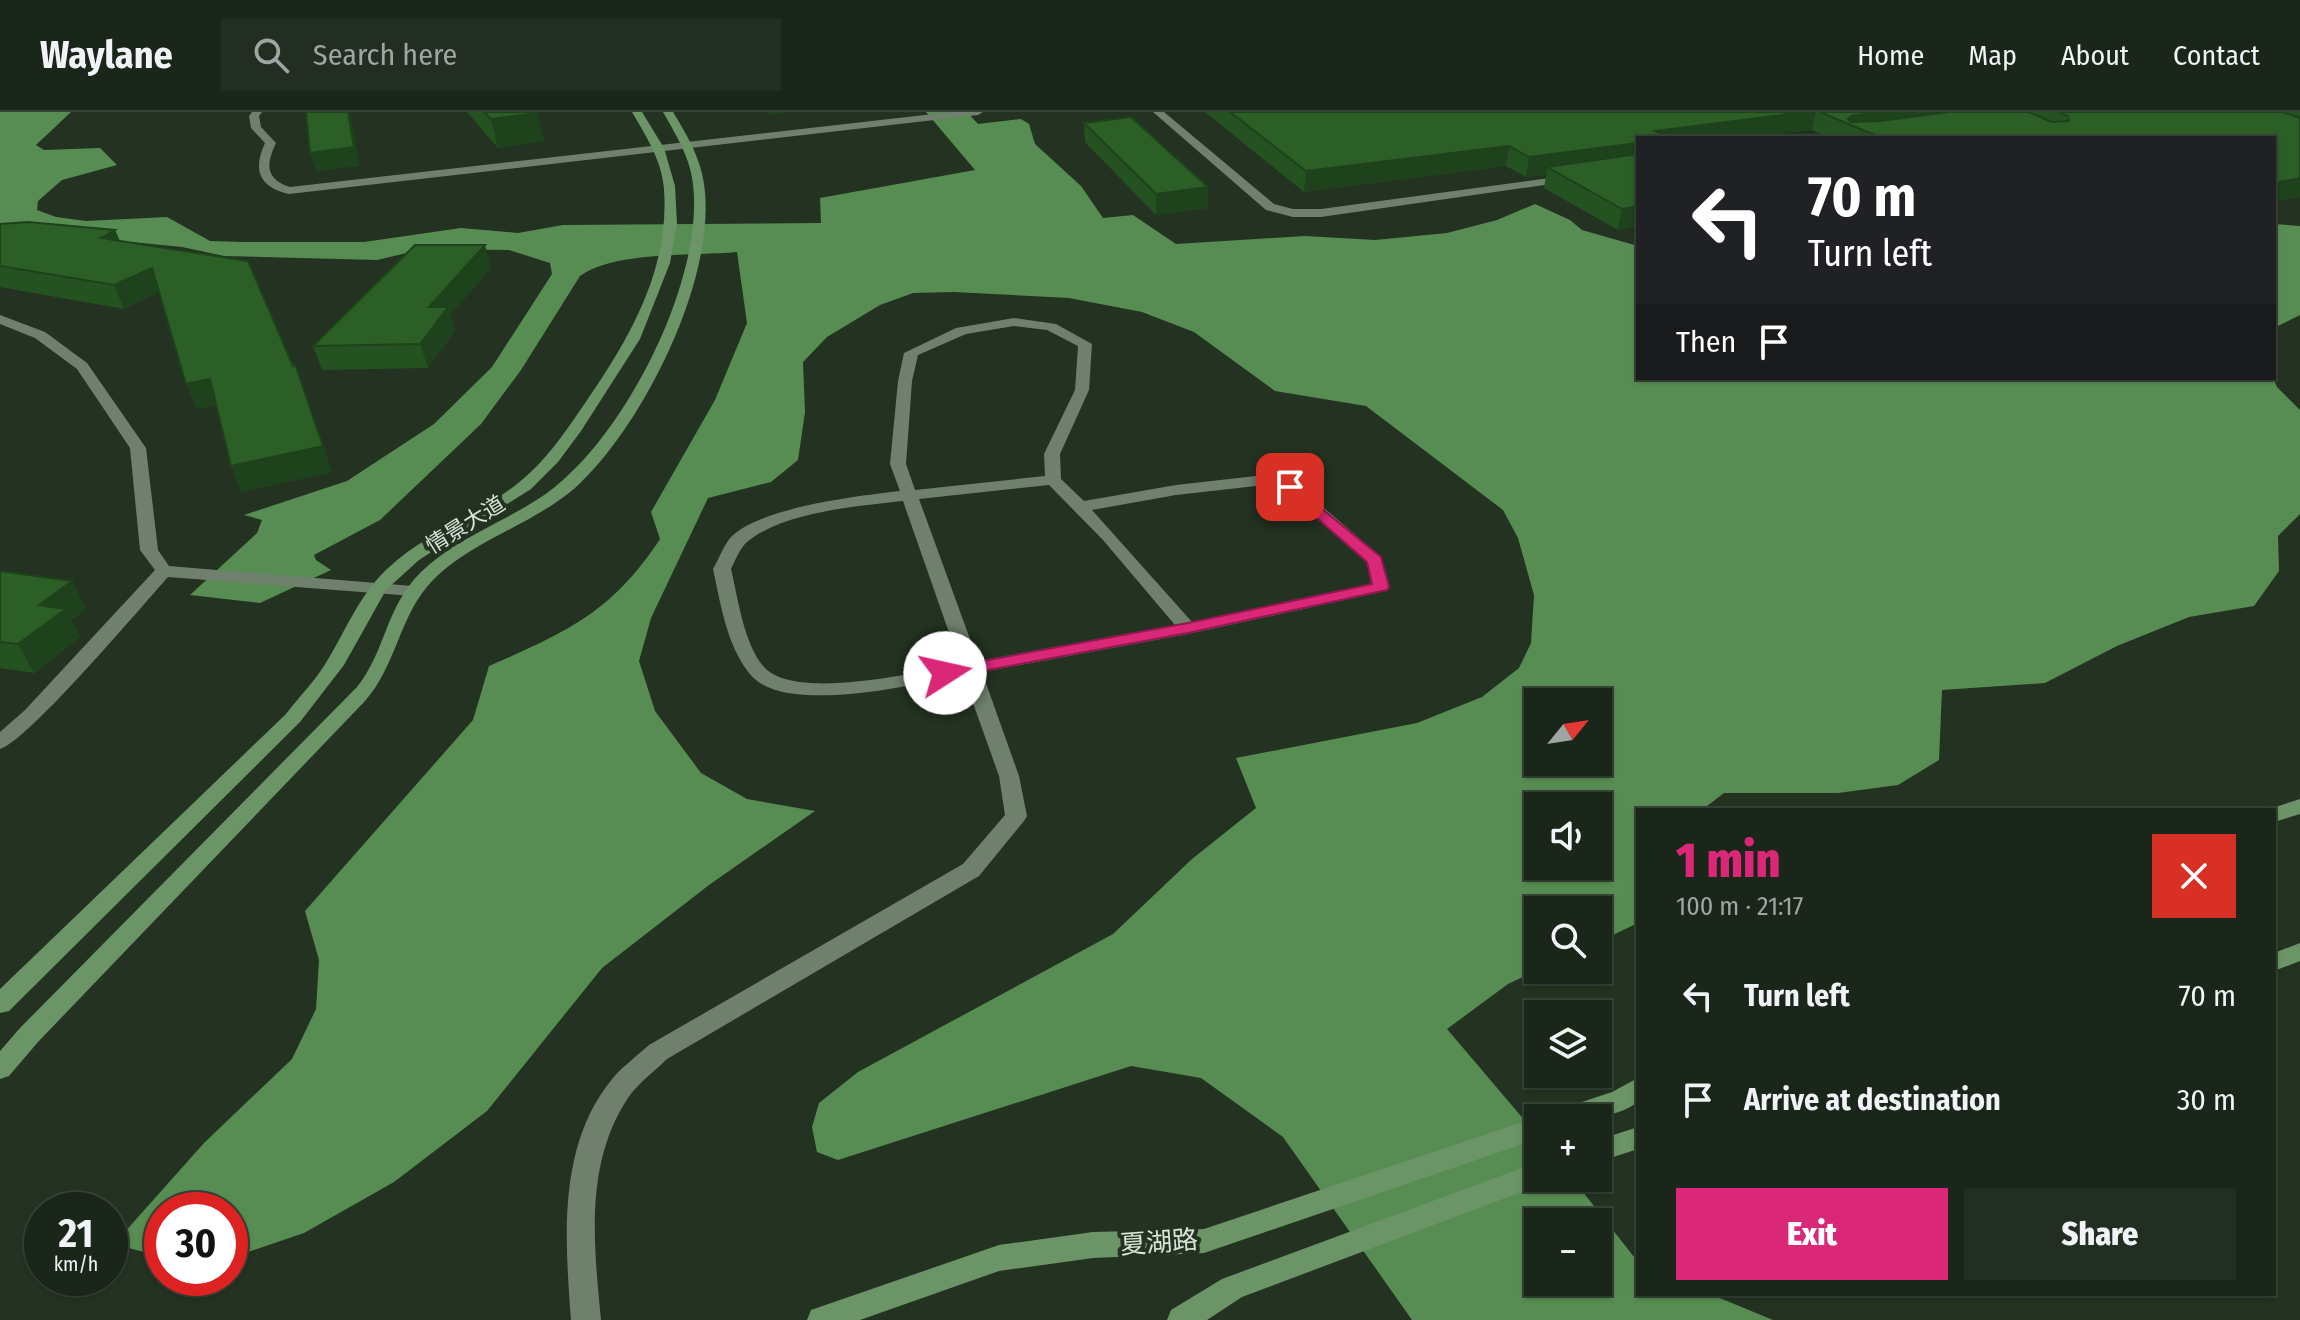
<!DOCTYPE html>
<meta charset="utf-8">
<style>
:root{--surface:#1a2619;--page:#232e22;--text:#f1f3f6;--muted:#9fa5a2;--line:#384338;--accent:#db2777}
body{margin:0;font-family:"Fira Sans Condensed","Noto Sans SC",sans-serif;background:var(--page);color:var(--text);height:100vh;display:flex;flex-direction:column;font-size:30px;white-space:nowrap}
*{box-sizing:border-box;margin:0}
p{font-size:26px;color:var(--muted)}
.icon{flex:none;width:44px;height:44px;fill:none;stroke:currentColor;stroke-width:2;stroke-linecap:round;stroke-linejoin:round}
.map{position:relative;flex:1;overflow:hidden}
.sheet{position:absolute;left:1636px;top:696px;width:640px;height:488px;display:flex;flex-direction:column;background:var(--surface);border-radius:0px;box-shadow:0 2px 6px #0004,0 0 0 2px var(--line)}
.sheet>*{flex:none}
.guide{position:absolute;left:1636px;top:24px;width:640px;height:244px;border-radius:0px;box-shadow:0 2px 6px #0004,0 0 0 2px var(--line);background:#202124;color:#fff;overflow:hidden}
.needle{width:52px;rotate:60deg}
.controls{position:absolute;left:1524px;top:576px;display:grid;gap:16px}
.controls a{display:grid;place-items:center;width:88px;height:88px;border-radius:0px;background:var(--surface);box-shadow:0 2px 6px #0004,0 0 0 2px var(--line);font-size:40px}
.speed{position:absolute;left:24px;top:1080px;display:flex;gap:16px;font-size:40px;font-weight:700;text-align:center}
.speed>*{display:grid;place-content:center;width:104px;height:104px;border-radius:50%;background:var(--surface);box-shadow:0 2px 6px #0004,0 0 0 2px var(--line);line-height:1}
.speed small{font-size:20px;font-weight:400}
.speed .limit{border:12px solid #d22;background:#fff;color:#111}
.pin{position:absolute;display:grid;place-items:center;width:68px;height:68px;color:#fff;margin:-34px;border-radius:16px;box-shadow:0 4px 12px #0006}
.me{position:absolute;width:88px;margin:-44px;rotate:80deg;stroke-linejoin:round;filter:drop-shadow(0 0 6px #0008)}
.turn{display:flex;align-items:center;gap:28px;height:168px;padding:0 40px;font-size:36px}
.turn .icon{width:104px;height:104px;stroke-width:2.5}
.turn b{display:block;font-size:56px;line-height:68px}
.then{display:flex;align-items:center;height:76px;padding:0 40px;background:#0003;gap:16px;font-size:30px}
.round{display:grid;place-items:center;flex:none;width:84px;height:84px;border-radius:0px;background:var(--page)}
.summary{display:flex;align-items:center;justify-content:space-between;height:136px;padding:0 40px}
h1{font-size:48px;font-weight:800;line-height:60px;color:var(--accent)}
.action{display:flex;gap:16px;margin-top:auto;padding:16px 40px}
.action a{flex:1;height:92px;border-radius:0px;background:var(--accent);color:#fff;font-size:32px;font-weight:800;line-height:92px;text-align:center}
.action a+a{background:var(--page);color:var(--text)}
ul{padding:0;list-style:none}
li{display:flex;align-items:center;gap:24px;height:104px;padding:0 40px}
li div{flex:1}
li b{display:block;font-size:30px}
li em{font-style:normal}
header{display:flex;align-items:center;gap:48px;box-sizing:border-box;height:112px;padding:0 40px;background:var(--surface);border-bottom:2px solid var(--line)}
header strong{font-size:38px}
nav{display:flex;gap:44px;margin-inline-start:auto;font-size:28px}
.search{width:560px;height:72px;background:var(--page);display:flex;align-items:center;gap:20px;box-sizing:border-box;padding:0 28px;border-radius:0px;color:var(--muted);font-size:30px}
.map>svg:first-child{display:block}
</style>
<header>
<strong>Waylane</strong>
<div class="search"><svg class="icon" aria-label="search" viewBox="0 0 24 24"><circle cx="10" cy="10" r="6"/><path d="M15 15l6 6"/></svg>Search here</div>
<nav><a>Home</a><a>Map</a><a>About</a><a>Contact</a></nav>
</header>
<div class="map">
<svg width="2300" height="1208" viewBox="0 0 2300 1208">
<rect width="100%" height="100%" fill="#233221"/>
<path fill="#578d52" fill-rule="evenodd" d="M0,0H71L36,33L44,38L100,36L117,53L62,68L38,89L37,98L56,105L86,109L167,105L210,129L242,130H364L461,116L518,121L563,113L821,111L820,86L975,58L926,0H967L978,12L1021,7L1029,12L1035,32L1081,74L1103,106L1133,103L1176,132L1305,124L1375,128L1447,121L1497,108L1535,92L1570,108L1582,118L1638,134V266H2273L2277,275L2300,298V402L2278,424L2279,459L2254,494L2189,505L2117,534L2045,571L1942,578L1939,648L1898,673L1838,681H1724L1702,698H1638V811L1598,830V798H1538V858L1508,872L1447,917L1538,1024V1066H1572L1638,1150V1182H1710L1773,1208H1412L1283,1025L1201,966L1131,954L838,1048L817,1040L812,1015L819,991L858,960L1113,822L1192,747L1256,696L1236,646L1417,611L1482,585L1519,556L1531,531L1534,483L1518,426L1503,398L1366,294L1275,279L1194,220L1142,200L1069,186L954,180L913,181L880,193L827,225L803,250L805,300L798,348L771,370L708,386L651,506L639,549L655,599L701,661L747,687L815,699L709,773L602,856L487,999L394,1070L304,1121L230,1146V1098H162V1145L114,1132L204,1031L292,947L316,897L319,848L305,799L473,608L489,554C567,520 612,500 660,427L651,400L715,288L747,211L737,140C693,144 615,139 580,164L521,258L481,312L380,408L314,443L316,448L331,458L260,491L190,483L257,421L262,408L244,403L347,369L434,312L492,255L552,162L550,151L509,138L424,137L377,148L224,144L182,135L100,127L0,128ZM1538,590H1598V650H1538ZM1538,694H1598V754H1538ZM1538,1110H1598V1170H1538Z
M2274,112L2300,114V203L2274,216Z"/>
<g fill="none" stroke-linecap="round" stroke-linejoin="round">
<path fill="#6f816d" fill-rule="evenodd" d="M252,0H262L259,4L261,15L276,31C266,52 265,67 290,75L951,0H983L978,3L289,82C260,75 252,59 265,31L251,16L249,4Z
M1153,0H1164L1274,92L1293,97H1321L1572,63L1578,66L1572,69L1321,105H1293L1266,98Z"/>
<path fill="#6f816d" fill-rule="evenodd" d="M0,203L45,220L87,251L146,336L158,438L169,454L413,474L422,479L413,484L168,465C142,494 27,630 0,637V620L25,598L155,458L140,438L130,336L77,257L35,226L0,212Z
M1014,206L1056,212L1092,232L1089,278L1060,342L1061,367L1084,389L1176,373L1256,364L1296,372L1381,445L1390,475L1381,480L1188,522L982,560L1019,664L1027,704L1024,709L979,764L667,947C654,960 638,971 628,986C584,1052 594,1134 601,1208H571C565,1127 557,1033 613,966C623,954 637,944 649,933L963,752L1005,703L999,664L963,563C916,572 782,605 749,561C726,531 721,493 713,457C719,447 724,432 732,424C763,395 857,384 900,379L890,352L898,269L904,241L956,216ZM1014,214L1047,218L1078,234L1075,278L1044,342L1045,364L915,378L906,352L912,269L918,243L966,222ZM1049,373L1103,428L1175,513L978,549L919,387ZM1256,374L1285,379L1367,451L1371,472L1192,510L1092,398L1176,383ZM903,389L960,552C917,560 798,589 765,556C744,534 738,486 731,457C735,449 740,436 747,430C783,400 857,394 903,389Z"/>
<path fill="#6b9567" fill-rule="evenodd" d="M632,0H642L664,36L675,74L677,112L670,151L640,227L581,319L558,350L531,377L419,448L386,478L344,553L300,610L9,899L0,901V877L286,602C298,586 313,571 324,554C345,521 357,486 386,458C423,422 476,404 517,372C544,351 564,322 583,294C628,229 670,159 664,77C662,49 646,24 632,0Z
M663,0H673C687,23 700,45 704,72C718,164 643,315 575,376C532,413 473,428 433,468C399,503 397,553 365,589L38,930L9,964L0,967V939L20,916L357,575C386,539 385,496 421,460C462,420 521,406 563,368C632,308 704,164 693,72C690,45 676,23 663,0Z
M2300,687V702L2274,710V698H2266Z
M2300,831V849L2274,859V841Z
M1638,966V990C1613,1008 1583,1006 1554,1006L1558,998L1612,980Z
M1538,1005L1541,1006H1538V1027L1204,1141L1093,1146L999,1159L860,1208H807L811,1198L999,1133L1093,1120L1204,1117Z
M1638,1015V1037L1598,1050V1028Z
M1538,1050V1066H1550L1548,1070L1242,1185L1207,1208H1167L1171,1198L1222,1167Z"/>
</g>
<path fill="#255221" d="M467,0H537L544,29L498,36Z
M1205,0H2300V85L2274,90V26H1830L1812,18L1638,26L1618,118L1544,76L1546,63L1526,65L1506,54L1304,80Z
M1084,11L1208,75V96L1156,103L1085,30Z
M0,112L115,118L120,129L332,360L241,380L216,293L197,297L186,272L159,180L124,197L0,175Z
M491,156L450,203L455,219L428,256L322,258L313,234Z
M0,459L72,469L86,497L71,508L80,525L34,561L0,556Z"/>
<path fill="#1e421b" d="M348,0H350L360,54L316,59L310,41Z
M768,0H794L768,3Z
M1805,0H1816L1812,18L1749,26H1654L1655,19Z
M1876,0H1997L1847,11L1851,4Z
M538,1L544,29L498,36L491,7Z
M1638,31V51L1547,55L1546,63L1526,65L1529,45Z
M1509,34L1506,54L1304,80L1306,59Z
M2300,66V85L2274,90V71Z
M1208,75V96L1156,103V82Z
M1638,94V115L1618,118L1622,97Z
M115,118L124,140L101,126Z
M485,133L491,156L450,203L455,219L428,256L420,232L429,195Z
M152,156L161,179L124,197L114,173Z
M210,267L220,292L197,297L186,272Z
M304,276L332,360L241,380L231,354Z
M72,469L86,497L71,508L80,525L34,561L18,532L39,493Z"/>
<path fill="#2b5f26" stroke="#1e421b" stroke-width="2" d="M306,0H348L354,35L310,41Z
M484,0H537L538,1L491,7Z
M1230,0H1805L1655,19L1671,26H1638V31L1529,45L1509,34L1306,59Z
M1820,0H1876L1851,4L1848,7L1851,10L1880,9L1949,0H2028L2052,10L2069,9L2068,4L2058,0H2283L2300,6V66L2274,71V26H1882Z
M1131,5L1208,75L1156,82L1084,11Z
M1638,42V94L1622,97L1547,55Z
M28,110L115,118L101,126L248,149L293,254L295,252L323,334L231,354L210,267L186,272L152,156L114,173L0,154V112Z
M415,133H485L429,195H448L420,232L313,234Z
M0,459L72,469L39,493L66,497L18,532L0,530Z"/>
<path fill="#db2777" stroke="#8e194d" stroke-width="2" d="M1290,371L1381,445L1389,475L1387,478L1188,521L945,566L936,561L945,556L1188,511L1372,472L1367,450L1285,378L1282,375Z"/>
<g text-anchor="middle" stroke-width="8" stroke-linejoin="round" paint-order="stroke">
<g font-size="22" fill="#d9e3d8" stroke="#233221">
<text transform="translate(465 412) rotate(-32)" y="8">情景大道</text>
</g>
<g font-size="26" fill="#d9e3d8" stroke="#233221">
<text transform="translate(1159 1130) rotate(-4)" y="9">夏湖路</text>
</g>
</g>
</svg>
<div class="controls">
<a><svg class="needle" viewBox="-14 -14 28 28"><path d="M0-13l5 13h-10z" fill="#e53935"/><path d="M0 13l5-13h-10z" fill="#9fa5a2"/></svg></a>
<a><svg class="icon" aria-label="sound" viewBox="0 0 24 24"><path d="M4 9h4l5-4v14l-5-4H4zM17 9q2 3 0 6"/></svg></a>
<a><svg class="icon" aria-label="search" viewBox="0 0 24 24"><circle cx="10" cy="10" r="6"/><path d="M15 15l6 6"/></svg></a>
<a><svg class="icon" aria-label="layers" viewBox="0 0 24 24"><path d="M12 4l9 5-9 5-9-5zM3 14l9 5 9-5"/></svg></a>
<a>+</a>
<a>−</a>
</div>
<div class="speed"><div>21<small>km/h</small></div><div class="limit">30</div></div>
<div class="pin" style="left:1290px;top:375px;background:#d93025"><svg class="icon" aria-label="arrive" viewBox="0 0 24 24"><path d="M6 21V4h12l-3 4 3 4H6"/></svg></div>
<svg class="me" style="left:945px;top:561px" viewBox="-20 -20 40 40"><circle r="19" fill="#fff"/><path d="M0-13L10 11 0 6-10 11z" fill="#db2777"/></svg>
<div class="guide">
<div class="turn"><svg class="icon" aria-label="left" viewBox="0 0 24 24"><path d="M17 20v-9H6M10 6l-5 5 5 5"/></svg><div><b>70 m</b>Turn left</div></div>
<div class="then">Then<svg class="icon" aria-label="arrive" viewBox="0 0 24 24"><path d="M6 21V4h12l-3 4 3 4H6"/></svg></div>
</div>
<section class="sheet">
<div class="summary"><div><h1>1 min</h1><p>100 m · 21:17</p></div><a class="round" style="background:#d93025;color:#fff"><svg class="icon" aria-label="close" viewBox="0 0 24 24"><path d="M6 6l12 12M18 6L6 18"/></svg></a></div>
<ul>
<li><svg class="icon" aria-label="left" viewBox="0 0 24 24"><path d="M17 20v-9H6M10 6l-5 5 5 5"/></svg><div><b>Turn left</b></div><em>70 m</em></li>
<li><svg class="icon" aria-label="arrive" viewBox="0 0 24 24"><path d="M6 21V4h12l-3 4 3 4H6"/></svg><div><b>Arrive at destination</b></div><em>30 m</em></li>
</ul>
<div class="action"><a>Exit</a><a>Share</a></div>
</section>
</div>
